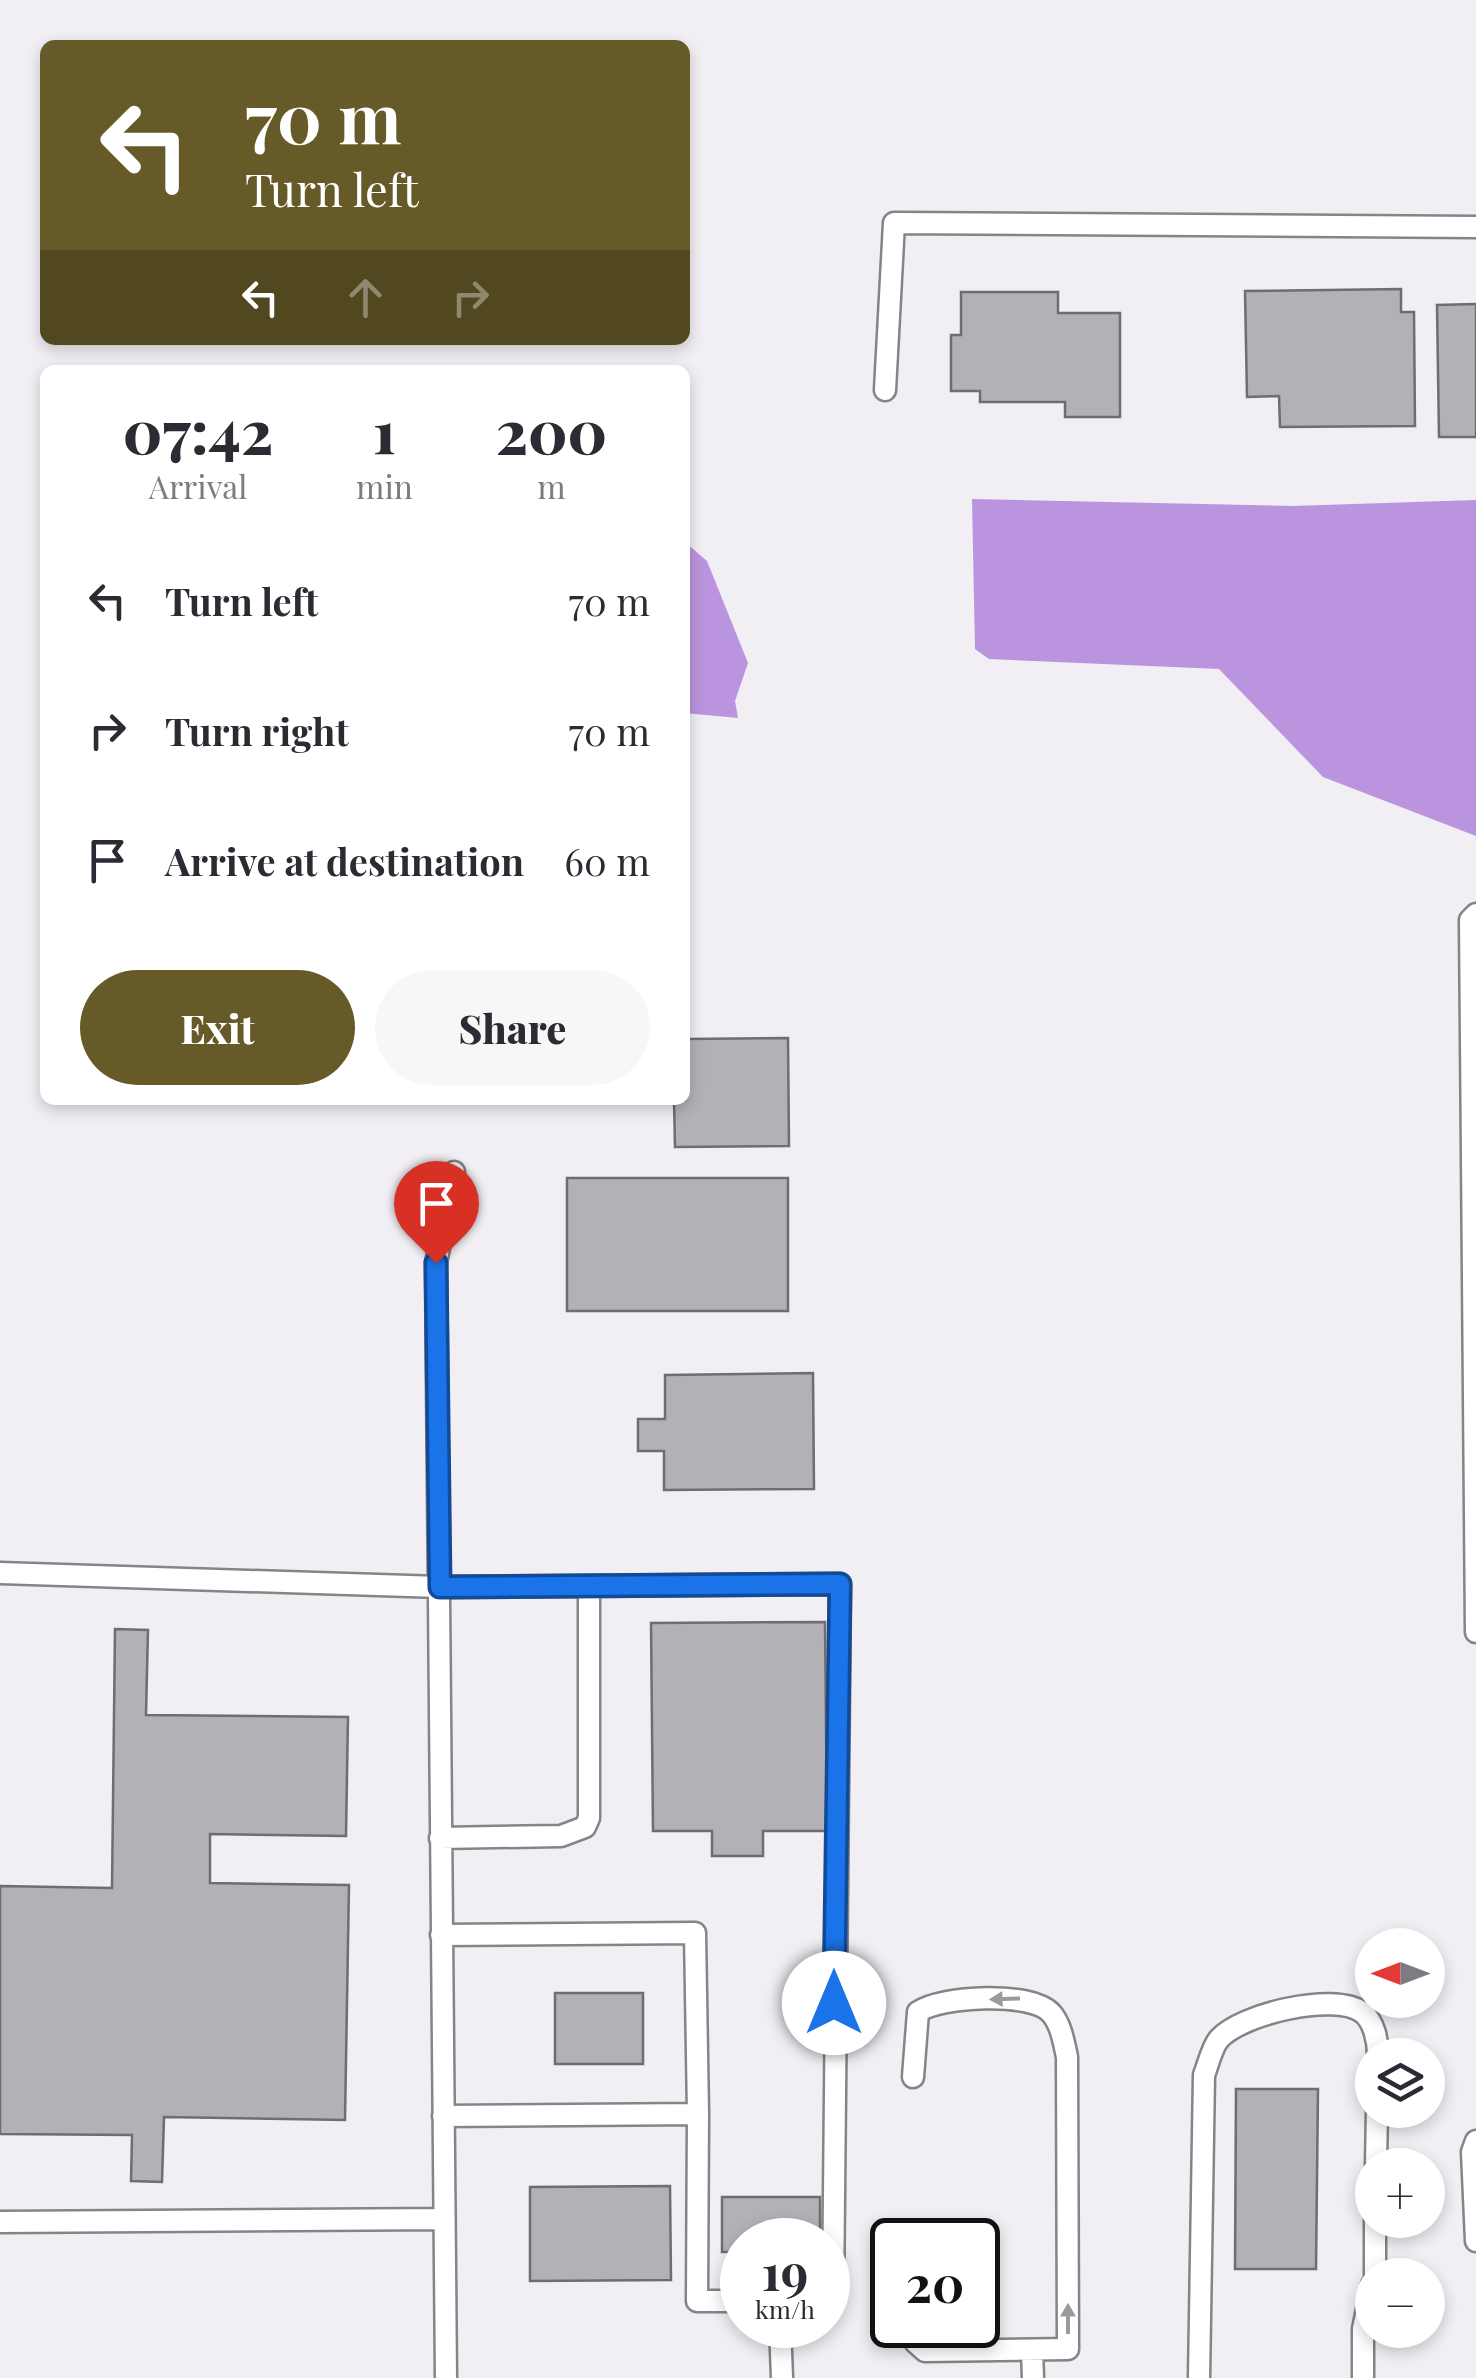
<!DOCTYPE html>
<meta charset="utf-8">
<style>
:root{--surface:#fff;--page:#f7f7f7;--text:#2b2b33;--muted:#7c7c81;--accent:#665b28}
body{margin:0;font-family:"Playfair Display",serif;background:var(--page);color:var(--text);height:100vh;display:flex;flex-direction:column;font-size:38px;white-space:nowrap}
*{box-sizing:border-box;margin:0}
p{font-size:32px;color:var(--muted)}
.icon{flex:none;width:55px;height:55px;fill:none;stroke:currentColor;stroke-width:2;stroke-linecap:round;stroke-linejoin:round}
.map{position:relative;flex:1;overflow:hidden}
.side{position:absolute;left:40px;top:365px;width:650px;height:740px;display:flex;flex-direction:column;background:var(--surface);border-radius:15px;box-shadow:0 5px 15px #0003}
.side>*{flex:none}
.hud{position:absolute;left:40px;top:40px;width:650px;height:305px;border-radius:15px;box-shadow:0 5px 15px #0003;background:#665b28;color:#fff;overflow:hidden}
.needle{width:65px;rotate:270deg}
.fabs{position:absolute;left:1355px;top:1928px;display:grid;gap:20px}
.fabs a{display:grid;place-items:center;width:90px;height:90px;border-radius:50%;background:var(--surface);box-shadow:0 5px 15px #0003;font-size:50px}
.speed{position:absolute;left:720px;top:2218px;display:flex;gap:20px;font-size:50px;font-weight:700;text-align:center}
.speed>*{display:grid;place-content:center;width:130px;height:130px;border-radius:50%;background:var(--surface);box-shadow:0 5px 15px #0003;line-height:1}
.speed small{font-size:25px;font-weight:400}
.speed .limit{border:5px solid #111;border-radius:15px;background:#fff;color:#111}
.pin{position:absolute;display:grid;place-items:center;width:85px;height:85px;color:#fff;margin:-102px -42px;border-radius:50% 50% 50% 0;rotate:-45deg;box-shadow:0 0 10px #0007}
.pin .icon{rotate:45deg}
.me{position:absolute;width:110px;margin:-55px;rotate:0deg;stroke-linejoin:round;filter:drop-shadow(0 0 8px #0008)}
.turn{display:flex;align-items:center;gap:35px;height:210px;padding:0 40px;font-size:45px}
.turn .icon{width:130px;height:130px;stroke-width:2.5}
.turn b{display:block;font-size:70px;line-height:85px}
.lanes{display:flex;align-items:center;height:95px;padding:0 40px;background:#0003;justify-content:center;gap:50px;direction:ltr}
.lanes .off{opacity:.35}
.eta{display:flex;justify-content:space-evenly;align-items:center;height:170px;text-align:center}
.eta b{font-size:60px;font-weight:800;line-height:70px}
.button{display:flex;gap:20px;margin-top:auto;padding:20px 40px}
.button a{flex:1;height:115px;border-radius:60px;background:var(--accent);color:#fff;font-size:40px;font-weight:800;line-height:115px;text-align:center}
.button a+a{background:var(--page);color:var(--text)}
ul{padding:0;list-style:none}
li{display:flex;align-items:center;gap:30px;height:130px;padding:0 40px}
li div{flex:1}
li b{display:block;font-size:38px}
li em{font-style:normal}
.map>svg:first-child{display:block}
</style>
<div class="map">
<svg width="1476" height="2378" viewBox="0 0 1476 2378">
<rect width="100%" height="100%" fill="#f1eef4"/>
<path fill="#ba94de" d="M972,499L1292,506L1476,500V836L1323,777L1219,669L989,659L975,649Z
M685,542L707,561L748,663L735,701L738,718L685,713Z"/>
<path fill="#b3b0b6" stroke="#6f6c72" stroke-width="2.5" d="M1401,289V312H1414L1415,426L1280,427L1279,396L1247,397L1245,291Z
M961,292H1058V313H1120V417H1065V402H980V391H951V335H961Z
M1476,304V437H1439L1437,305Z
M788,1038L789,1146L675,1147L674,1100H685V1039Z
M567,1178H788V1311H567Z
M813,1373L814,1489L664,1490V1451H638V1419H665V1375Z
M825,1622L827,1831H763V1856H712V1831H653L651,1623Z
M115,1629L148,1630L146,1715L348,1717L346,1836L210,1834V1883L349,1885L345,2120L164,2117L162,2182L131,2181L132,2135L0,2134V1886L112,1888Z
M555,1993H643V2064H555Z
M1236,2089H1318L1316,2269H1235Z
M670,2186L671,2280L530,2281V2187Z
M722,2197H820V2240H742V2252H722Z"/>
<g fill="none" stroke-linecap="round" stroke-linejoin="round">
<defs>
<path id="service" d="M885,390L894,223L1476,227
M1476,914L1470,920L1476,1632
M0,1573L440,1587L840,1584L833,2298H828
M440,1838L561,1836L585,1827L589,1818V1588
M441,1935L695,1933L698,2114
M913,2077L918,2012C941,1996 1031,1991 1051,2013C1061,2024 1064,2043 1067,2057L1068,2349L925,2351L916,2343L914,2325
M443,2116L698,2114L697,2301H742
M1476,2141L1472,2152L1476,2241
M1376,2165L1377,2110
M0,2222L444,2219
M1375,2275V2220
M780,2325L782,2378
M1032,2350L1033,2378
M446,2378L436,1263L454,1172
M1199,2378L1204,2075C1208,2065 1212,2047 1219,2039C1241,2014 1334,1992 1362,2012C1374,2021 1378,2041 1378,2055
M1363,2378V2329L1372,2285"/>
</defs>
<use href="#service" stroke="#868389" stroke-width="25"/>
<use href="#service" stroke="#fff" stroke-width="20"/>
</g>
<defs><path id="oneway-solid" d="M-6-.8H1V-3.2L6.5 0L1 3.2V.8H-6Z" transform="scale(2.5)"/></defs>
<g fill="#9a9a9a">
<use href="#oneway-solid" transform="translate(1005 1999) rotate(178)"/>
<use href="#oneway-solid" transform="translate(1068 2319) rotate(-90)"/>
</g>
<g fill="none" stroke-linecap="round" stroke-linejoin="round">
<defs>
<path id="route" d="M436,1263L440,1587L840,1584L834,2003"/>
</defs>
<use href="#route" stroke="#114b97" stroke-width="25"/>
<use href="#route" stroke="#1a73e8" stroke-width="18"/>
</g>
</svg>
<div class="fabs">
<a><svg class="needle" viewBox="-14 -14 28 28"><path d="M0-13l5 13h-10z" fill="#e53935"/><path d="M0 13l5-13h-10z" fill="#7c7c81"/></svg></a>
<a><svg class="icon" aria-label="layers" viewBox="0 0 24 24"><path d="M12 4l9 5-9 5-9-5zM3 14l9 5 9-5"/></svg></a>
<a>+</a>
<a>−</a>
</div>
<div class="speed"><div>19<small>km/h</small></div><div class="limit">20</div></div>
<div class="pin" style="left:436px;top:1263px;background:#d93025"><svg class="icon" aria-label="arrive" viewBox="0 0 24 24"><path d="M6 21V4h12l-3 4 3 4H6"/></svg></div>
<svg class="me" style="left:834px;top:2003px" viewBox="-20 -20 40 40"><circle r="19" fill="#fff"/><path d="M0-13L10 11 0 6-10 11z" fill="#1a73e8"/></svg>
<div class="hud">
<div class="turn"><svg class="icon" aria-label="left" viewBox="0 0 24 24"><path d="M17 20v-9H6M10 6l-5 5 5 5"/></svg><div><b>70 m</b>Turn left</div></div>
<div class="lanes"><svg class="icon" aria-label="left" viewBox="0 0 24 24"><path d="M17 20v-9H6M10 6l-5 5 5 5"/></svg><svg class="icon off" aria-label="ahead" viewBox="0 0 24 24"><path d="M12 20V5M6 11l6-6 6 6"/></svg><svg class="icon off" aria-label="right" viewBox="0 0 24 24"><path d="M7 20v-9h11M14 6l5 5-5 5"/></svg></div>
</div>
<section class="side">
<div class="eta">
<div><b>07:42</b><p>Arrival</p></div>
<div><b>1</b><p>min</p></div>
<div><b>200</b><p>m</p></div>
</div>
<ul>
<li><svg class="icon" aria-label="left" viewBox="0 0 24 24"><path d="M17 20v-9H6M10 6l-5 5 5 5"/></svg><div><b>Turn left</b></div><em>70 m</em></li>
<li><svg class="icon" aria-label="right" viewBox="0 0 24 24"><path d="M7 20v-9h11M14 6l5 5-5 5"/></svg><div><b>Turn right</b></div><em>70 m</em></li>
<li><svg class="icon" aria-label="arrive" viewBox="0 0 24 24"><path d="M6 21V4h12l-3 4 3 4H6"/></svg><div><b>Arrive at destination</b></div><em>60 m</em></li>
</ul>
<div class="button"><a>Exit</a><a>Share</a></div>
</section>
</div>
